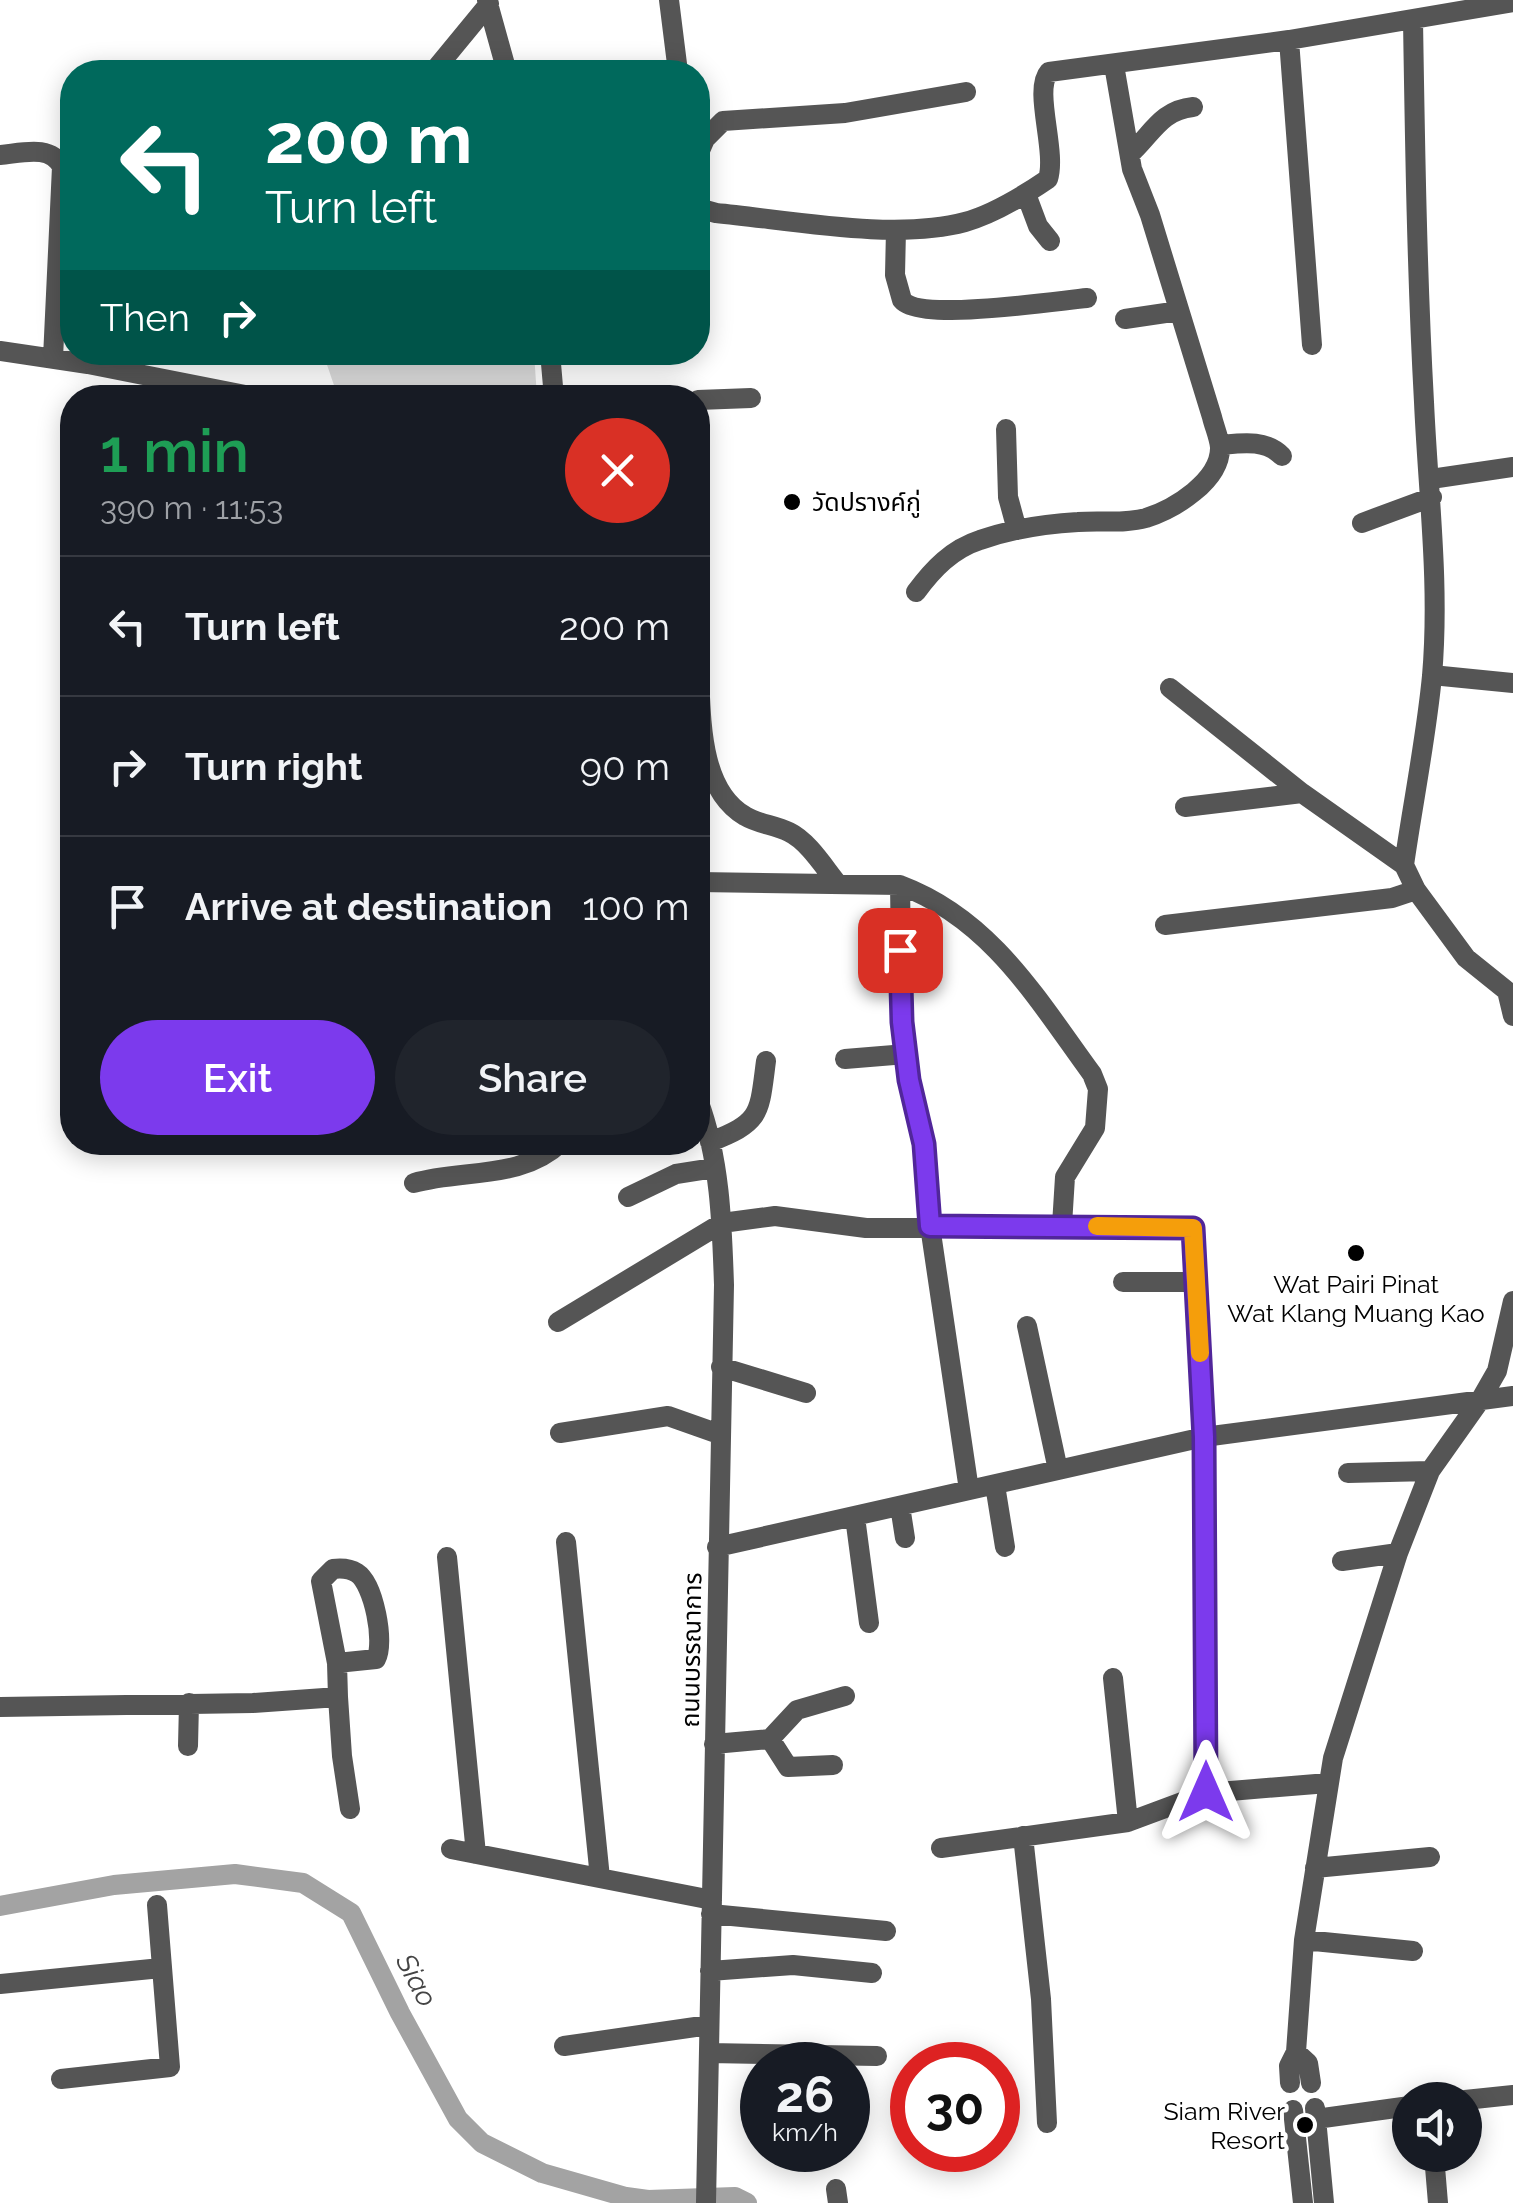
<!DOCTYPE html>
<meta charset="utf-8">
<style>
:root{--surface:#171b24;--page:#20242c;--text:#f1f3f6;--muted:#9ea1a6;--line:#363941;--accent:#7c3aed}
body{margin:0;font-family:Raleway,"Noto Sans Thai",sans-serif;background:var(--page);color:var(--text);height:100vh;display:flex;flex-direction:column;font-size:38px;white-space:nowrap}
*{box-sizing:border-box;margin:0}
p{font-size:32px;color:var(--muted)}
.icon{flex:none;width:55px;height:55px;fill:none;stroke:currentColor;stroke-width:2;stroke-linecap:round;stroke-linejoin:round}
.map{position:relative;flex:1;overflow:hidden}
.panel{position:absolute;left:60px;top:385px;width:650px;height:770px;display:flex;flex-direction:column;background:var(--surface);border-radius:40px;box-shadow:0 5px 25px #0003}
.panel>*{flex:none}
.guide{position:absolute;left:60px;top:60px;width:650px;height:305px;border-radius:40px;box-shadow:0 5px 25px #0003;background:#00695c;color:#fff;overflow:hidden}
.controls{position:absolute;left:1392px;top:2082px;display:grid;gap:20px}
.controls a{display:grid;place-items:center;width:90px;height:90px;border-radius:50%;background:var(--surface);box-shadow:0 5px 25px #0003;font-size:50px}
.speed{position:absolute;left:740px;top:2042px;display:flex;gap:20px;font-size:50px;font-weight:700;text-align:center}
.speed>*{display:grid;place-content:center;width:130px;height:130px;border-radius:50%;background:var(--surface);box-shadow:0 5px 25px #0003;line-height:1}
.speed small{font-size:25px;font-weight:400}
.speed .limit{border:15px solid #d22;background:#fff;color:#111}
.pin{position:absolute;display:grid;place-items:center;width:85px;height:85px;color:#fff;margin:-42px;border-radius:20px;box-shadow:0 5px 15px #0006}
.me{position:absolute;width:110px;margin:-55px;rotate:0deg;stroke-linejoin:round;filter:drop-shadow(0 0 8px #0008)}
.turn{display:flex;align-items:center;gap:35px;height:210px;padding:0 40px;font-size:45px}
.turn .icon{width:130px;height:130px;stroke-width:2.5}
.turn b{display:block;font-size:70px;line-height:85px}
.then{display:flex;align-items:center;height:95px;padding:0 40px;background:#0003;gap:20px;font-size:38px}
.round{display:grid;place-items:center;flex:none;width:105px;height:105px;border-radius:52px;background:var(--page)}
.headline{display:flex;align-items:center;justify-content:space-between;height:170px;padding:0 40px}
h1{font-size:60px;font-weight:600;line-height:75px;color:#1e9e55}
.button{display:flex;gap:20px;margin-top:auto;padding:20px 40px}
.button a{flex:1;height:115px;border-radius:60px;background:var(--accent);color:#fff;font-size:40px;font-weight:600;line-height:115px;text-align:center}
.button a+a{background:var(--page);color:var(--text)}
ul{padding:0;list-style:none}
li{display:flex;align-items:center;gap:30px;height:140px;padding:0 40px;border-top:2px solid var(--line)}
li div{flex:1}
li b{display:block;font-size:38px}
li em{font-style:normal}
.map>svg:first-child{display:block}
</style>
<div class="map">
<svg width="1513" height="2203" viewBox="0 0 1513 2203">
<rect width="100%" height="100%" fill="#fff"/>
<path fill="#dcdcdc" d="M323,353H534L537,397H338Z"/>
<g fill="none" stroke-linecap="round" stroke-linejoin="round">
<path stroke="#a3a3a3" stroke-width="20" d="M0,1906L114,1885L235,1874L303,1883L351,1913L400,2013L458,2119L482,2143L542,2173L626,2197L648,2200L735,2197L747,2203"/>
<path stroke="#555" stroke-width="20" d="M487,0L507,72
M669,0L678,72
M1289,40L1312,345
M433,72L489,4
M1130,154C1152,134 1161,110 1193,107
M0,155C22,153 51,144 62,167L53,358
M698,155L705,139L723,121L845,113L966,92
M1026,194L1038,226L1050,241
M698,208L716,213C790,220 894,241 965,222C994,214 1023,196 1048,179C1057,151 1033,90 1049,72L1289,40L1513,2
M896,230L895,275L902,300C920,322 1055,301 1087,298
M1125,319L1179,311
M0,351L88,364L260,398
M550,352L554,398
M698,400L751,398
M1006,429L1008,497L1017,530
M1220,445C1242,443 1265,439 1282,456
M1431,479L1513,467
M1362,523L1432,497
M916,592C933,569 952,549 980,540C1011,529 1045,524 1078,522C1100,520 1125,524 1146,518C1174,509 1221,481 1220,447C1219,437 1214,426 1212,417L1150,215L1132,169L1114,65
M698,656C702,705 695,787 745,816C758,824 775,825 789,832C808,841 824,867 837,883
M1432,675L1513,683
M1170,688L1302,793L1404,865L1416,890L1466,958L1507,991L1513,1016
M1185,807L1302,793
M1404,865C1413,802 1426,739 1432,676C1440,584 1428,493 1424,402C1417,275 1415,148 1413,20
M900,885L902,1022L909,1081L924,1144L930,1226L969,1490
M1165,925L1392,898L1416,890
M845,1059L906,1054
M698,1100C720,1158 722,1223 724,1285L706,2203
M710,1142C762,1122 759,1114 766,1061
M414,1183C463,1169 522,1180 561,1142
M628,1197L676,1174L714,1168
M1062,1225L1193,1228L1204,1437L1206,1793
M1123,1282H1197
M558,1322L722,1223L775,1216L866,1228L1062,1225L1065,1177L1095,1128L1098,1089L1092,1074C1037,999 991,919 900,885L698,882
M1027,1326L1058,1470
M721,1367L806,1393
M560,1433L668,1416L719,1434
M1348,1473L1430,1471
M995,1485L1005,1547
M900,1506L905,1538
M855,1517L869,1623
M566,1542L600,1878
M717,1547L1204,1437L1513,1396
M447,1557L476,1854
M1342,1561L1398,1553
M337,1663L321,1581L333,1569C341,1568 349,1568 357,1573C374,1584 385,1643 376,1659L337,1663L338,1697
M1113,1678L1128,1822
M0,1707L253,1703L338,1697L342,1756L350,1809
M770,1739L788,1767L833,1765
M714,1744L770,1739L797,1710L845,1696
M188,1746L189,1703
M1023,1836L1041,1999L1047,2123
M941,1848L1128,1822L1206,1793L1328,1783
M451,1849L712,1900
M1315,1868L1430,1857
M711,1914L886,1931
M1304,1940L1413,1951
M710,1971L793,1965L872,1973
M0,1984L161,1968
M564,2046L709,2025
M1296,2052L1308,2063L1311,2083
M709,2053L877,2056
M61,2079L170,2067L157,1905
M1290,2083L1289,2066L1296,2052L1304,1940L1333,1758L1398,1553L1430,1471L1481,1399L1497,1371L1513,1301
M1465,2100L1513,2095
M1315,2108L1324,2203
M1293,2110L1303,2203
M1316,2119L1410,2106
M1434,2155L1438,2203
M836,2189L838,2203"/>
</g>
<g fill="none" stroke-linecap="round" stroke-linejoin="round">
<defs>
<path id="route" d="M900,950L902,1022L909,1080L924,1144L930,1226L1193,1228L1204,1437L1206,1792"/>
</defs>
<use href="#route" stroke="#51269a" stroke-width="25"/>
<use href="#route" stroke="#7c3aed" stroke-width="18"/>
<path stroke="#f59e0b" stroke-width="18" d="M1097,1226L1193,1228L1200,1353"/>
</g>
<g fill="#000" stroke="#fff" stroke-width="4">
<circle cx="792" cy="502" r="10"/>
<circle cx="1356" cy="1253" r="10"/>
<circle cx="1305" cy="2125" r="10"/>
</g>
<g text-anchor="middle" stroke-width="8" stroke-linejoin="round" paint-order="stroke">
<g font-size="25" fill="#000" stroke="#fff" text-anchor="start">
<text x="812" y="511">วัดปรางค์กู่</text>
<text x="1356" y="1293" text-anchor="middle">Wat Pairi Pinat<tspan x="1356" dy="29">Wat Klang Muang Kao</tspan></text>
<text x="1285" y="2120" text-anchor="end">Siam River<tspan x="1285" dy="29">Resort</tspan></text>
</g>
<g font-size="25" fill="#000" stroke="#fff">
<text transform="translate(691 1650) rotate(-89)" y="9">ถนนบรรณาการ</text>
</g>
<g font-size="28" font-style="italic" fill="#444" stroke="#fff">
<text transform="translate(417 1980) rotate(62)" y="10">Siao</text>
</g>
</g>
</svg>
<div class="controls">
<a><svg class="icon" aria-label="sound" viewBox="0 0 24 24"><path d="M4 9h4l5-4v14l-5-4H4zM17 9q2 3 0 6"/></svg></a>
</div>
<div class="speed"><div>26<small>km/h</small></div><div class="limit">30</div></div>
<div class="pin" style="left:900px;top:950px;background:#d93025"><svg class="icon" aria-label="arrive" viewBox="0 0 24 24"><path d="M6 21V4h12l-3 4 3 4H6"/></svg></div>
<svg class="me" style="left:1206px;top:1792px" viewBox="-20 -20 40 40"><path d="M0-17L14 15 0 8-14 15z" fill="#7c3aed" stroke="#fff" stroke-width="4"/></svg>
<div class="guide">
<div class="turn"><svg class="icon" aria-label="left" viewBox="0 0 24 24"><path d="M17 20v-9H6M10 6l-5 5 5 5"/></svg><div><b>200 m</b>Turn left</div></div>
<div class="then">Then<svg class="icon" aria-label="right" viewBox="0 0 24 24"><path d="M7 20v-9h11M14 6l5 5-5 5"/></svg></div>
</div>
<section class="panel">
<div class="headline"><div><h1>1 min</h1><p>390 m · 11:53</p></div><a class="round" style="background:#d93025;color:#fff"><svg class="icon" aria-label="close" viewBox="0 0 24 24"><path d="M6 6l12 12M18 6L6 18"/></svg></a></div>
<ul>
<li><svg class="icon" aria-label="left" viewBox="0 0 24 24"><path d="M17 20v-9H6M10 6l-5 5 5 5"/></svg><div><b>Turn left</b></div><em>200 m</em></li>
<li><svg class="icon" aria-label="right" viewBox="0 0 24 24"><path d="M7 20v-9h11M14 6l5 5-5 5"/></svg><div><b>Turn right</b></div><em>90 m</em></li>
<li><svg class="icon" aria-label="arrive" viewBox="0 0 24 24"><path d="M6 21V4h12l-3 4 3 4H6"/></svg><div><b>Arrive at destination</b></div><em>100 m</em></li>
</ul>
<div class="button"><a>Exit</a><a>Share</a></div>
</section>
</div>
